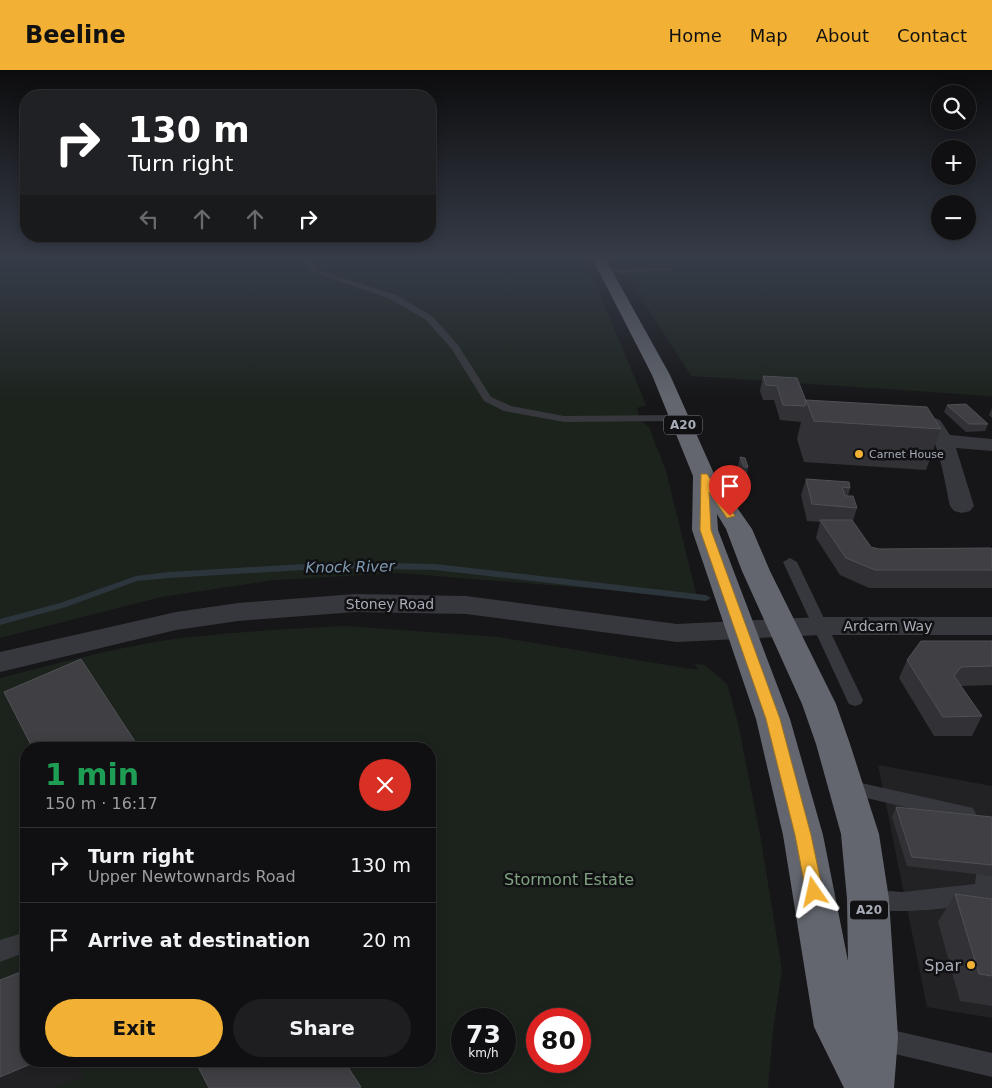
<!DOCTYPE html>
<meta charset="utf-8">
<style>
:root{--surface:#101012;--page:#1e1e20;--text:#f1f3f6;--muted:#9c9d9f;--line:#303032;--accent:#f2b134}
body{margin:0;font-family:"DejaVu Sans",sans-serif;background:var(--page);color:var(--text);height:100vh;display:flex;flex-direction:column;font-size:19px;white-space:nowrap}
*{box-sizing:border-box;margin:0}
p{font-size:16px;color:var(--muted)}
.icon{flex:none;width:28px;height:28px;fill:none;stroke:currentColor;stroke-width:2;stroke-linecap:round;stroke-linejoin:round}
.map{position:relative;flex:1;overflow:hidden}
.sheet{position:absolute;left:20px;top:672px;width:416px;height:325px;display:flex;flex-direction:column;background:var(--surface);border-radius:20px;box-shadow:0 2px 12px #0003,0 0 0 1px var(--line)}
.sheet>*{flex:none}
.top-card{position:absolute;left:20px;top:20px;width:416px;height:152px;border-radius:20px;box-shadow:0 2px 12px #0003,0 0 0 1px var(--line);background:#202124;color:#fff;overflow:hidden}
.fabs{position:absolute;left:931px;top:15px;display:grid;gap:10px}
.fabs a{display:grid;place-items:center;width:45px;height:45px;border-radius:50%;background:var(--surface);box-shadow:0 2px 12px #0003,0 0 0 1px var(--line);font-size:25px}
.speed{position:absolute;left:451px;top:938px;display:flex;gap:10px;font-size:25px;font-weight:700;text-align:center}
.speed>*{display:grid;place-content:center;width:65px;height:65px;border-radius:50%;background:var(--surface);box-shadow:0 2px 12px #0003,0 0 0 1px var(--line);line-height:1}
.speed small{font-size:12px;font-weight:400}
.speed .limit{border:8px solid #d22;background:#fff;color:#111}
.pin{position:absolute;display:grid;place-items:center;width:42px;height:42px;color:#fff;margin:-51px -21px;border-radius:50% 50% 50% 0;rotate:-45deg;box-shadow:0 0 5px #0007}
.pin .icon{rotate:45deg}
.me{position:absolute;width:55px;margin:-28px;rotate:349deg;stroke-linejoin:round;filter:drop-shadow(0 0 4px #0008)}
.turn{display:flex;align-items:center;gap:18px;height:105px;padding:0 25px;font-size:22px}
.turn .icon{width:65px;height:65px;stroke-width:2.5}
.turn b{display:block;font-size:35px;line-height:42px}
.lanes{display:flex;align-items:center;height:48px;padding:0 25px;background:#0003;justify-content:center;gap:25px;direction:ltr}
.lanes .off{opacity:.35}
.round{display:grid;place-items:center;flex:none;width:52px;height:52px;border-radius:26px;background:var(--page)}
.summary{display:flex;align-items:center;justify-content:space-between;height:85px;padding:0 25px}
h1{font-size:30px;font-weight:800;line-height:38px;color:#1e9e55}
.primary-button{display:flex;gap:10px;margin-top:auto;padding:10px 25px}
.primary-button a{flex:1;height:58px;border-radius:30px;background:var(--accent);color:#111;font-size:20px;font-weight:800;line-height:58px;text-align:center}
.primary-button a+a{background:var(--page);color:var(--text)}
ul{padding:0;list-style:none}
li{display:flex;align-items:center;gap:15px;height:75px;padding:0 25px;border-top:1px solid var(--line)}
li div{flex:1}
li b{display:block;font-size:19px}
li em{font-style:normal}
header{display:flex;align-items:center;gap:30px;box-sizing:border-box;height:70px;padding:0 25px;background:var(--accent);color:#111}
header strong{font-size:24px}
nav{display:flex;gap:28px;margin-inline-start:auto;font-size:18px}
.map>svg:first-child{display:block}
</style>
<header>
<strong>Beeline</strong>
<nav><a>Home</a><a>Map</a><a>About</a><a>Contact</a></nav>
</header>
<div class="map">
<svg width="992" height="1018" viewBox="0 0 992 1018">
<rect width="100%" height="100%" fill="#161618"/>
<path fill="#222225" d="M878,695L992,716V948L927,937Z"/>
<path fill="#1c231d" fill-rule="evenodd" d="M0,188H580L594,210L646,335L637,338L640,350L649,357L666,401L697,527L399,503L274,510L161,527L0,568Z
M616,188H992V326L691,306Z
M345,556L498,567L698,600L695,594L705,595L727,614L738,653L761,770L782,900L773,960L768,1018H0V608C55,594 110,579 167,570C226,562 286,559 345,556ZM26,679H430V991H26ZM462,949H505V991H462ZM538,949H580V991H538Z"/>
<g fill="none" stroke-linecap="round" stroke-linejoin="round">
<path fill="#2c353c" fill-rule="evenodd" d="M336,492L435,494L706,525L711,528L706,531L435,500L336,498L169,508L137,511L66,537L0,555V549L60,533L136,506L169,502Z"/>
<path fill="#37383d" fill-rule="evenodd" d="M300,188H307L318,200L396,225L432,246L458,275L491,327L511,336L564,346L680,345L685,348L680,351L564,352L504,341L484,331L451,278L426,250L390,229L314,202Z
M671,198L673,201L606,203L603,201L606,199Z
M790,488L797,492L863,630L861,634L855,636L849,634L847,630L783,492Z
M848,710L973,738L984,760L981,766L974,768L967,766L960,750L841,722L839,717L841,712Z
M988,779L992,781V829C969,838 888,846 865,837L862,830L865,823L872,820L903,822L975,814L978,788L981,782Z
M26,862V882L0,892V870Z
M879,957L992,983V1007L870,978L867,969L870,960Z"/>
<path fill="#37383d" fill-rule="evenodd" d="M911,340L940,350L950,365L992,369V381L956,378L974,436L970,441L962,443L954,441L950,436C946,419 939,368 925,358C918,352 907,354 901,346L904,342Z
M355,524L466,526L677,554L821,547H992V565H821L677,572L466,544L355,542L238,551L176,560L0,602V582L176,542L238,533Z"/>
<path fill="#63666e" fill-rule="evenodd" d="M592,188H605L670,305L715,406L752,459L770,501L836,634L850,674L879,764L889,829L898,967L894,1018H844L814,957L783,765L756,649L692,460L693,406L652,305ZM717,444L726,459L742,501L802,634L816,674L841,764L847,829L848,891L823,765L790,649L718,460Z"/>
</g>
<path fill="#323236" d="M763,306L806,331V330L941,359L926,400L804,392L797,369L801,352L780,350L774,330H763L760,321Z
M947,335L988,354L985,361L966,362L944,342Z
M992,338V348L989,345Z
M740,387L748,397L747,405H742L738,396Z
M806,409L850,418L848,426L857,438L853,451L871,477L879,479H992V518H869L840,505L816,468L820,452L807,451L801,425Z
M992,571V615L961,616L982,646L972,666H934L899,608L907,590Z
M896,737L992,747V806L907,796L892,747Z
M955,824L992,829V936L960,931L938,852Z"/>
<path fill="#212124" d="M38,991H82V1007L55,1018H0V1007Z"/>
<path fill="#3f3f44" stroke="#4f5156" d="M763,306L797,308L806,331L805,336L783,335L777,316L766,315Z
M806,330L927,337L941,359L814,351Z
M966,334L988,354H969L947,335Z
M740,387L745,388L748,397H744Z
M806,409L849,412L850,418L842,417L845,426H853L857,438L812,434Z
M820,450H852L871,477L879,479L991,478L992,479V500H875L846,488Z
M921,571H992V596L961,597L954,606L982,646L943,647L907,590Z
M81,589L140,679H33L4,622Z
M896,737L992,747V795L912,787Z
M955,824L992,829V906L979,904Z
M26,900V991H38L0,1007V910Z
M195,991H344L361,1017L359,1018H209Z"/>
<linearGradient id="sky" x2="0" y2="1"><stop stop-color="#0c0c0d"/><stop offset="0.57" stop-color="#363c48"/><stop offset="1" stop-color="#363c48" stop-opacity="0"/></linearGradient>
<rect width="992" height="331" fill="url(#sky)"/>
<path fill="#f2b134" stroke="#9d7322" d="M701,404H707L735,446L727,448L709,422L711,460L780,649L811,765L823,822L821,828L814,830L808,828L806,822L795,765L766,649L700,460Z"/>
<g fill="#f2b134" stroke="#111113" stroke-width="2">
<circle cx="859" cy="384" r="5"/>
<circle cx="971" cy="895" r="5"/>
</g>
<g text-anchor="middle" stroke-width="5" stroke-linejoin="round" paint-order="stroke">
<g font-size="11" fill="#a8adb8" stroke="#111113" text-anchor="start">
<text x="869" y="388">Carnet House</text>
</g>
<g fill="#111113" stroke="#7b7e86" stroke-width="1">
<rect x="664" y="345.5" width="38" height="19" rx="4"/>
<rect x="850" y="830.5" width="38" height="19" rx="4"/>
</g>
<g font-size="12" font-weight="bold" fill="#a8adb8">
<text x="683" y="359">A20</text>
<text x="869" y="844">A20</text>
</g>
<g font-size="14" fill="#a8adb8" stroke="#111113">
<text x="390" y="539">Stoney Road</text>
<text x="888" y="561">Ardcarn Way</text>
</g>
<g font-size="15" font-style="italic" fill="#7f9bb3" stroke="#111113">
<text transform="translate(350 497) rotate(-1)" y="5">Knock River</text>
</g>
<g font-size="16" fill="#7fa381" stroke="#111113">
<text x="569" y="815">Stormont Estate</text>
</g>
<g font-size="16" fill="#a8adb8" stroke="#111113" text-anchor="end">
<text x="961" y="901">Spar</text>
</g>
</g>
</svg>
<div class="fabs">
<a><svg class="icon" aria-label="search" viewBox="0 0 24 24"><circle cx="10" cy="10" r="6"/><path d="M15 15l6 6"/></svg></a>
<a>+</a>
<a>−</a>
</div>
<div class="speed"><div>73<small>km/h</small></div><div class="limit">80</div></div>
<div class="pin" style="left:730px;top:446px;background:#d93025"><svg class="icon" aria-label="arrive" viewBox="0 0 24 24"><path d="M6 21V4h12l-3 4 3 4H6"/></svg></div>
<svg class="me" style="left:814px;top:822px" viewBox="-20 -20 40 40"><path d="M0-17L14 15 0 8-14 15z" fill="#f2b134" stroke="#fff" stroke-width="4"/></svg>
<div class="top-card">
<div class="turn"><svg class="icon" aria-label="right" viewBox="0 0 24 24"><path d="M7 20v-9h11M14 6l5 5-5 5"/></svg><div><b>130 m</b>Turn right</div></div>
<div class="lanes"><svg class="icon off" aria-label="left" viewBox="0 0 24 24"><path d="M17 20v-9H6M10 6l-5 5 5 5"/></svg><svg class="icon off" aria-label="ahead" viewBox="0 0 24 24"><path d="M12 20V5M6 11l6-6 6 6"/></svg><svg class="icon off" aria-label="ahead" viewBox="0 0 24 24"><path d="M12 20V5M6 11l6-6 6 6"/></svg><svg class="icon" aria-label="right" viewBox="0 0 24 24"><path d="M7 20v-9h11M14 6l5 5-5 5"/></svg></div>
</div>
<section class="sheet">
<div class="summary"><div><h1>1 min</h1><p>150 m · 16:17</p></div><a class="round" style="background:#d93025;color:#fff"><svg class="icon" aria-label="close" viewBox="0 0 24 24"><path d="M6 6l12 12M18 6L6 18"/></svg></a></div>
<ul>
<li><svg class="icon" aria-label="right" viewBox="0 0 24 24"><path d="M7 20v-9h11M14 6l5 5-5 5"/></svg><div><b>Turn right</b><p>Upper Newtownards Road</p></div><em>130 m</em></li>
<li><svg class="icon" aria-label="arrive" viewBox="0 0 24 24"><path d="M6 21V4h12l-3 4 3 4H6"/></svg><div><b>Arrive at destination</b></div><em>20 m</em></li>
</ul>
<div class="primary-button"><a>Exit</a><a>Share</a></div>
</section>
</div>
